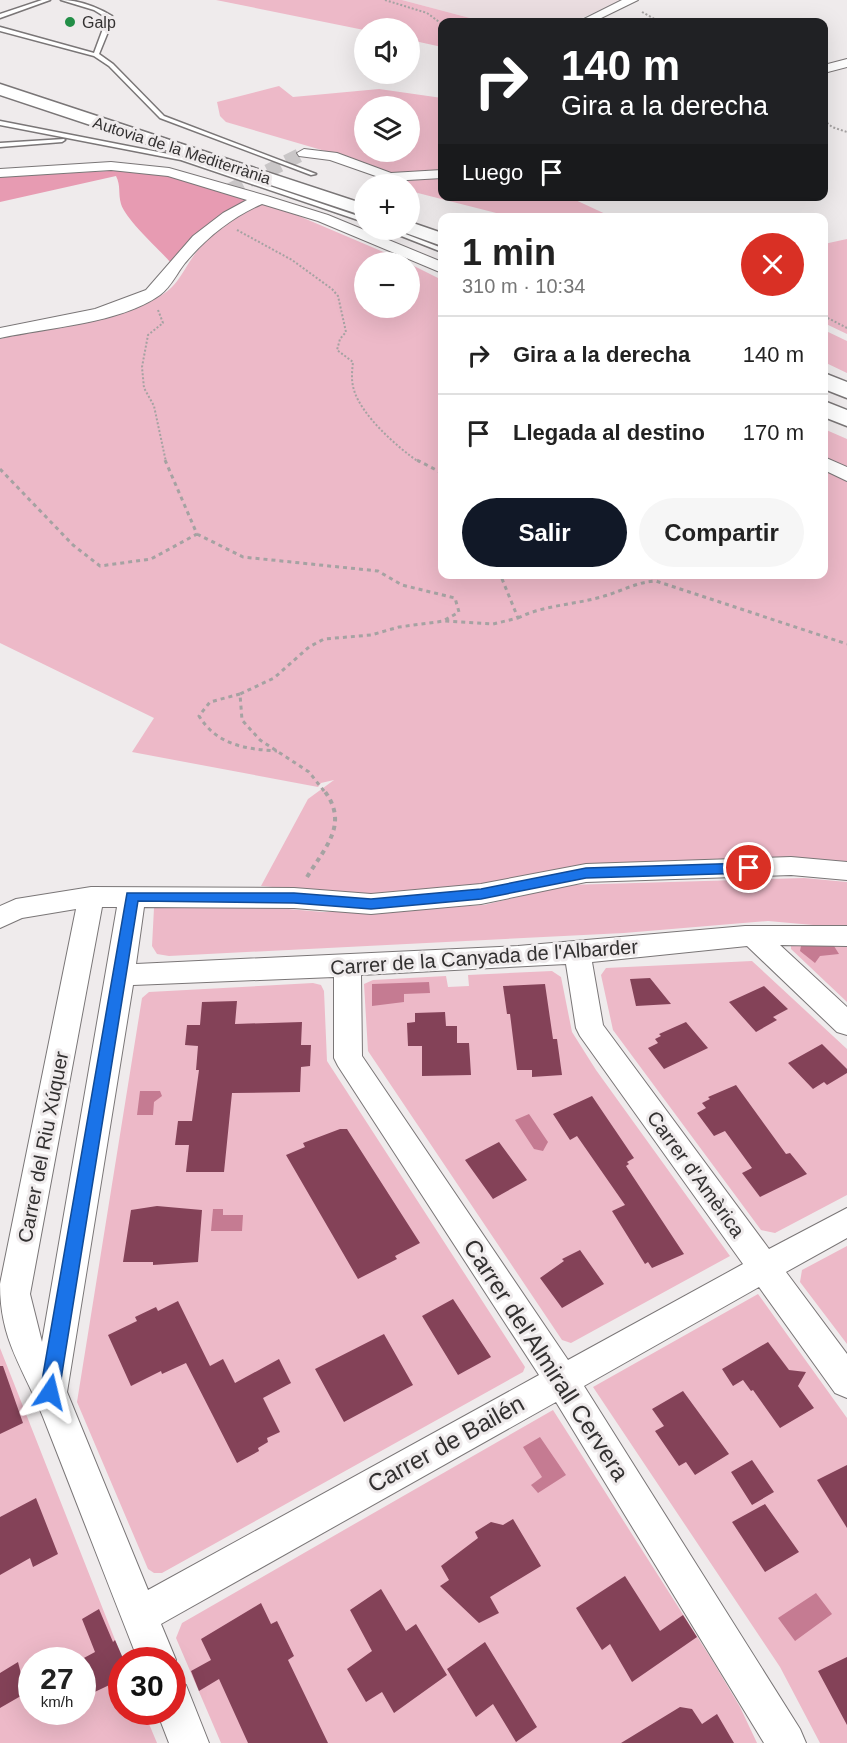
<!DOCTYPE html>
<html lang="es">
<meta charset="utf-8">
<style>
:root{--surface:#fff;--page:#f6f6f6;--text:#222;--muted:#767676;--line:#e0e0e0;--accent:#111827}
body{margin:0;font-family:Helvetica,sans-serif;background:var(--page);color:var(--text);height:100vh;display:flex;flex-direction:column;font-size:22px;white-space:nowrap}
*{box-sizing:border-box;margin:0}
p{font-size:20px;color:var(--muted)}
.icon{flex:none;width:33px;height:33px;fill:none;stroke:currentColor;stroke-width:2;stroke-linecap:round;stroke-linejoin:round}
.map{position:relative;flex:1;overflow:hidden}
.sheet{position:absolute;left:438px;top:213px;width:390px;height:366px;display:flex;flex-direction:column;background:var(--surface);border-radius:12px;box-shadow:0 6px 24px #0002}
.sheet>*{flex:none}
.top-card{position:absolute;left:438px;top:18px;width:390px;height:183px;border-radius:12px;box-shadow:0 6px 24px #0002;background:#202124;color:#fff;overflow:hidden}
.fabs{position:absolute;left:354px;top:18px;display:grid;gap:12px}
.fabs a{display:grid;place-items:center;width:66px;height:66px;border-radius:50%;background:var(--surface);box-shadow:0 6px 24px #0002;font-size:30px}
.speed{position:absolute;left:18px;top:1647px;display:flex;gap:12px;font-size:30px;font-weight:700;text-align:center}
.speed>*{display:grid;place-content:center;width:78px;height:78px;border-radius:50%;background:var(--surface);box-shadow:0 6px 24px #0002;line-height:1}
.speed small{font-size:15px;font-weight:400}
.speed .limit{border:9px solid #d22;background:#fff;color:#111}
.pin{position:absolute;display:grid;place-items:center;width:51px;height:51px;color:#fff;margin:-26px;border:3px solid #fff;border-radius:50%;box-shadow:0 2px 6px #0007}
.me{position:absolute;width:66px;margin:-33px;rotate:10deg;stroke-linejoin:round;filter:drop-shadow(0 0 4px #0008)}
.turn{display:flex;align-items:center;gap:21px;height:126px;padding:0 24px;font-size:27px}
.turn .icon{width:78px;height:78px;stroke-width:2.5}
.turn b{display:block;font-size:42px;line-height:51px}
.then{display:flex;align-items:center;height:57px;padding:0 24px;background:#0003;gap:12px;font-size:22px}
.round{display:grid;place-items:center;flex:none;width:63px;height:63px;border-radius:32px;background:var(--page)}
.overview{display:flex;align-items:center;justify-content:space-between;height:102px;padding:0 24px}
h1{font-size:36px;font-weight:600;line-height:45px}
.action{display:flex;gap:12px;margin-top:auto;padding:12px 24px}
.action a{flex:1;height:69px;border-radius:36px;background:var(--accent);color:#fff;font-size:24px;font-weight:600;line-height:69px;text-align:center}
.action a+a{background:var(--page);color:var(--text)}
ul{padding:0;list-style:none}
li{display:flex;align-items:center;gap:18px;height:78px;padding:0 24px;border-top:2px solid var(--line)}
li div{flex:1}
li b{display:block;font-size:22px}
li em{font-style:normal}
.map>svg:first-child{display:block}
</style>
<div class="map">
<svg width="847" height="1743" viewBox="0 0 847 1743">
<rect width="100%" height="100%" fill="#efebec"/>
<path fill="#eadde0" d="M402,0H622L573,22H485Z"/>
<path fill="#edb9c8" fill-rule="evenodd" d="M216,0H402L485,22H442V47L410,40V28L364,30Z
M279,86L293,97L379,89L442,98V170L391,174L370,169L325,151L226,122L220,116L217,102ZM364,106H410V152H364Z
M442,177V196L569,197L612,217H512L410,191V184H393L386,181Z
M266,202L407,262H364V308H410V264L442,280V574H824V466L847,477V864L574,866L454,891L386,897L261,886L308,799L334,780L321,783L318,787L132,752L154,718L0,643V339L160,296C180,285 184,267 198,250C215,228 241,214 266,202Z
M847,239V334L824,323V244Z
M824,330L847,341V373L824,362Z
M824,429L847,439V469L824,457Z
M804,878L847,882V928L768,921L624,933L169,956L157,954L152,946L154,908L243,905L323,912L356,911L484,905L568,885Z
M791,942H847V1002L791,949Z
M752,961L847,1049V1195L775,1233L761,1230L613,1030L601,975L606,968Z
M552,971L561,977L572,1032L596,1070L730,1256L571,1343L562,1340L368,1051L364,984L373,980L446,976L448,987L469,986L468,975Z
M313,983L321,985L324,991L327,1061L525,1367L523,1372L162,1573H154L148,1569L77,1402L142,998L149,992Z
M847,1246V1344L800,1282L802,1270Z
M758,1294L847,1418V1743H820L780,1667L593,1387Z
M0,1348L123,1660L122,1712H144L157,1743H0ZM32,1660H82V1712H32Z
M553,1410L712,1660L740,1707L757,1743H221L176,1638L182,1623Z"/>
<path fill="#e79bb2" d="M126,170L155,171L245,199V203L171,263C159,249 126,220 121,204C118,193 121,186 116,176L0,202V177Z"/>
<path fill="#c57b92" d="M805,944L834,946L839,954L820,956L815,963L800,951L801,946Z
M429,982L430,993L404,994V1002L372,1006V984Z
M140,1091H160L162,1096L154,1102L153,1115H137Z
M529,1114L548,1142L543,1151L534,1149L515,1120Z
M213,1209H223V1215H243L242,1231H211Z
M540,1437L566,1475L538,1493L531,1485L542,1477L523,1447Z
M816,1593L832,1614L795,1641L778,1618Z"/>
<path fill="#844258" d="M650,978L671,1004L636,1006L630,979Z
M545,984L553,1039H557L562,1075L532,1077V1070H517L510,1014H507L503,986Z
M764,986L788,1009L773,1017L777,1020L756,1032L729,1002Z
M237,1001L235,1024L302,1022L301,1045H311L310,1066L301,1067L300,1092L232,1093L224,1172H186L189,1145H175L178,1121H192L199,1070H196L198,1046L185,1045L187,1025H200L202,1002Z
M445,1012L446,1026H457V1043H469L471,1075L422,1076V1046H408L407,1023L415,1022V1013Z
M686,1022L708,1048L664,1069L648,1048L658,1043L655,1039L661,1036L659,1034Z
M822,1044L847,1069V1073L827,1085L824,1082L813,1089L788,1063Z
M736,1085L786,1154L790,1153L807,1174L760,1197L742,1173L752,1168L725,1131L714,1136L697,1113L706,1108L702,1103L710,1099L708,1097Z
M592,1096L634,1158L627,1162L629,1164L626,1166L684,1254L652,1268L648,1262L645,1264L612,1211L625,1205L577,1136L570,1140L553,1114Z
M340,1129H347L420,1243L395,1256L397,1259L358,1279L286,1155L305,1147L303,1143Z
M499,1142L527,1180L493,1199L465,1160Z
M157,1206L202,1210L198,1262L153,1265V1262H123L131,1210Z
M580,1250L604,1284L562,1308L540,1278L564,1261L562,1259Z
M453,1299L491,1357L458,1375L422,1316Z
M178,1301L210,1366L223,1359L235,1383L279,1359L291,1383L263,1398L280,1432L267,1438L268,1442L258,1448L259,1451L237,1463L186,1363L162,1374L161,1371L131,1386L108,1335L137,1321L135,1317L156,1307L158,1311Z
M384,1334L413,1385L344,1422L315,1369Z
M768,1342L789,1370L806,1372L798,1386L814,1408L780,1428L753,1390L751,1391L743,1380L733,1386L722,1369Z
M0,1366H3L23,1423L0,1434Z
M683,1391L729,1454L695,1475L686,1462L679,1466L655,1431L664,1426L652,1409Z
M752,1460L774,1492L752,1505L731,1472Z
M847,1465V1528L817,1480Z
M36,1498L58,1554L33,1567L30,1558L0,1575V1517Z
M765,1504L799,1552L765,1572L732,1522Z
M513,1519L541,1566L490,1597L499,1613L479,1623L440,1586L449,1580L441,1566L478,1538L475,1532L491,1522L503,1525Z
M625,1576L660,1631L683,1615L697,1637L632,1682L610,1644L602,1650L576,1608Z
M381,1589L406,1631L416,1624L447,1675L394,1713L382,1692L366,1702L347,1669L372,1651L350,1610Z
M261,1603L271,1624L277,1621L294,1656L288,1660L328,1743H248L219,1679L199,1691L191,1671L211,1660L201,1639Z
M99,1609L113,1642L115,1640L122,1656V1679L82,1698V1659L95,1652L82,1619Z
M485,1642L537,1727L516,1742L493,1704L476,1717L447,1669Z
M847,1657V1725L818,1671Z
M18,1662L26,1693L0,1708V1673Z
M680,1707L692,1709L702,1724L717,1714L734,1743H621Z"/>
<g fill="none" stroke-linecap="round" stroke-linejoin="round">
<path stroke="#c9c6c7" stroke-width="14" stroke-dasharray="14 7" stroke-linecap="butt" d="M230,190L304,153"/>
<defs>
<path id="lane" d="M42,0H50L0,18V14Z
M61,0C79,0 97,7 112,16L110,27L99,54L113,64L164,116L316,174L311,175L160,118L109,66L94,56L0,31V27L94,53L107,18L94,10Z
M0,121L184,157L364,218V222L181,160L0,125Z
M64,139L65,140L62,142L0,147V143Z
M386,230H395L442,248V252Z"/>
<path id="street" d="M622,0H638L593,22H578Z
M847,59V67L824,73V65Z
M304,149L337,153L391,173L442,170V178L390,181L330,160L299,156L297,153Z
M111,162L169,168L267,196L328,215L442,262V273L318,221L262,204C232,217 206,238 185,263C177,273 171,287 160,295C119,324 49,327 0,338V328L95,309L146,290L193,236L223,213L247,200L168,176L111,170L0,177V169Z
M824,457L847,467V481L824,470Z
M791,857L847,862V880L791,875L586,882L481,904L371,914L294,908L144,907L136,964L518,946L745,926H847V946L780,945L847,1007V1035L837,1032L747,946L592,962L603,1025L769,1249L847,1208V1238L786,1272L847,1354V1398L835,1393L759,1287L584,1386L800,1729L806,1743H764L556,1402L161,1624L176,1660L172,1668V1660H138C106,1579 75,1498 43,1417C23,1367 0,1341 0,1284L76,909L22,918L0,928V906L16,899L91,887L294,888L371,894L481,884L586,864ZM102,907H117L42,1342L30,1294ZM566,964L576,1028L580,1036L743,1264L568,1360L362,1056L361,975ZM334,977V1058L338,1066L539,1375L148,1590L67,1392L133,985Z
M172,1680L186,1685L209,1743H169L157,1712H172Z"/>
<path id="highway" d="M0,84L364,204V216L0,95Z
M410,222L442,233V246L403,232L401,230H410Z
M824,373L847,382V398L824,389Z
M824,401L847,410V426L824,417Z"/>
</defs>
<use href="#lane" stroke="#7a7677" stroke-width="3"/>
<use href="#street" stroke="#7a7677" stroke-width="2"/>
<use href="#highway" stroke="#7a7677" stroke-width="3"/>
<path stroke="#a5a2a2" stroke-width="2" stroke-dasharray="2 2" stroke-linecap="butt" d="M385,0L427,13L442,24
M642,12L660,22
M824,120L832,127L847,132
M237,230L292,260L332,289L338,296L346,332L340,339L337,350L353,362C352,371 351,381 354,390C361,415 398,448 419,462
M158,310L163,323L148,335L142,367L144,388L154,406L166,462
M824,316L847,328"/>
<path stroke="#a5a2a2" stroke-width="3" stroke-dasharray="4 4" stroke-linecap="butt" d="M417,460L442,473
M0,469L73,545L100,566L151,559L197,534L165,460
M197,534L243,557L378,571L402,585L455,598L459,612L445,620
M518,618C544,605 573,605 601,597C620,592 636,582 656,581L847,644
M240,694L210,702L199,716C217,745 245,749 277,751
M324,791L309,772L260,740L242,720L240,694L274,678L309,647L324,639L371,635L399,627L444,621L493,624L518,618L500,574"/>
<path stroke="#a5a2a2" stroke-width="4" stroke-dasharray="4.5 4.5" stroke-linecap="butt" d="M307,877C326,846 350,823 323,789"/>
<use href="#lane" fill="#fff" fill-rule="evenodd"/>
<use href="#street" fill="#fff" fill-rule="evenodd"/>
<use href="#highway" fill="#fff" fill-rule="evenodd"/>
</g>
<path fill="#1a73e8" stroke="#114b97" stroke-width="1.5" d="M749,863L756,868L749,873L586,878L481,899L371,909L294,903L138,901L59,1392L56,1399L50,1401L43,1399L40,1392L127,893H294L371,899L481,889L586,868Z"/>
<circle fill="#228e47" stroke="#efebec" stroke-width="2" cx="70" cy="22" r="6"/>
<g text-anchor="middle" stroke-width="6" stroke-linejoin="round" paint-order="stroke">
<g font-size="16" fill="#333131" stroke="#efebec" text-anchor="start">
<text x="82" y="28">Galp</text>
</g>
<g font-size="16" fill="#333131" stroke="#efebec">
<text transform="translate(182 150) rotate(18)" y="6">Autovia de la Mediterrània</text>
</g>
<g font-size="20" fill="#333131" stroke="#efebec">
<text transform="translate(484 957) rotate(-4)" y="7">Carrer de la Canyada de l'Albarder</text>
<text transform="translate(43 1147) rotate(-79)" y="7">Carrer del Riu Xúquer</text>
<text transform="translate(696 1174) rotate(54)" y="7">Carrer d'Amèrica</text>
</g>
<g font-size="24" fill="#333131" stroke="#efebec">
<text transform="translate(546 1360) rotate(57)" y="8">Carrer del'Almirall Cervera</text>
<text transform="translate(446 1444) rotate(-29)" y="8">Carrer de Bailén</text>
</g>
</g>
</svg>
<div class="fabs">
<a><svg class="icon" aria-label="sound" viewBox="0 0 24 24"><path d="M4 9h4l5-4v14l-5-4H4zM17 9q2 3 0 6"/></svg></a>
<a><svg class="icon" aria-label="layers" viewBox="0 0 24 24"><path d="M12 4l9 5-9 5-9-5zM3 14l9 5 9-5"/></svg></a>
<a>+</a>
<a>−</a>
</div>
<div class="speed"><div>27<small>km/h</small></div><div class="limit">30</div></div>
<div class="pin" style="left:749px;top:868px;background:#d93025"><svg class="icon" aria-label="arrive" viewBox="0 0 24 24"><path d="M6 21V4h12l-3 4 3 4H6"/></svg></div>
<svg class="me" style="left:50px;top:1392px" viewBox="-20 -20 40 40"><path d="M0-17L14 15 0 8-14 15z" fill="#1a73e8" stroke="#fff" stroke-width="4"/></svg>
<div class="top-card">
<div class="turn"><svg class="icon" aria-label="right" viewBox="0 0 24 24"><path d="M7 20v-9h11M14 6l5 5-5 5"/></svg><div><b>140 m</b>Gira a la derecha</div></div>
<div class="then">Luego<svg class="icon" aria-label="arrive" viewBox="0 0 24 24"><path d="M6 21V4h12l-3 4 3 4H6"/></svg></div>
</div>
<section class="sheet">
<div class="overview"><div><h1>1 min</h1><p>310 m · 10:34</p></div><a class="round" style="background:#d93025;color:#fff"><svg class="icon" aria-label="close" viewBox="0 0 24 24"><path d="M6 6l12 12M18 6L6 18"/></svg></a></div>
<ul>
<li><svg class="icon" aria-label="right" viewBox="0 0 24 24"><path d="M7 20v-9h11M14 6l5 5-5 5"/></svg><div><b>Gira a la derecha</b></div><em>140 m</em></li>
<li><svg class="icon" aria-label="arrive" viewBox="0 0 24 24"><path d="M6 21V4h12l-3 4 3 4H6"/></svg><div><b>Llegada al destino</b></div><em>170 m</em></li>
</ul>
<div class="action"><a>Salir</a><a>Compartir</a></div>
</section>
</div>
